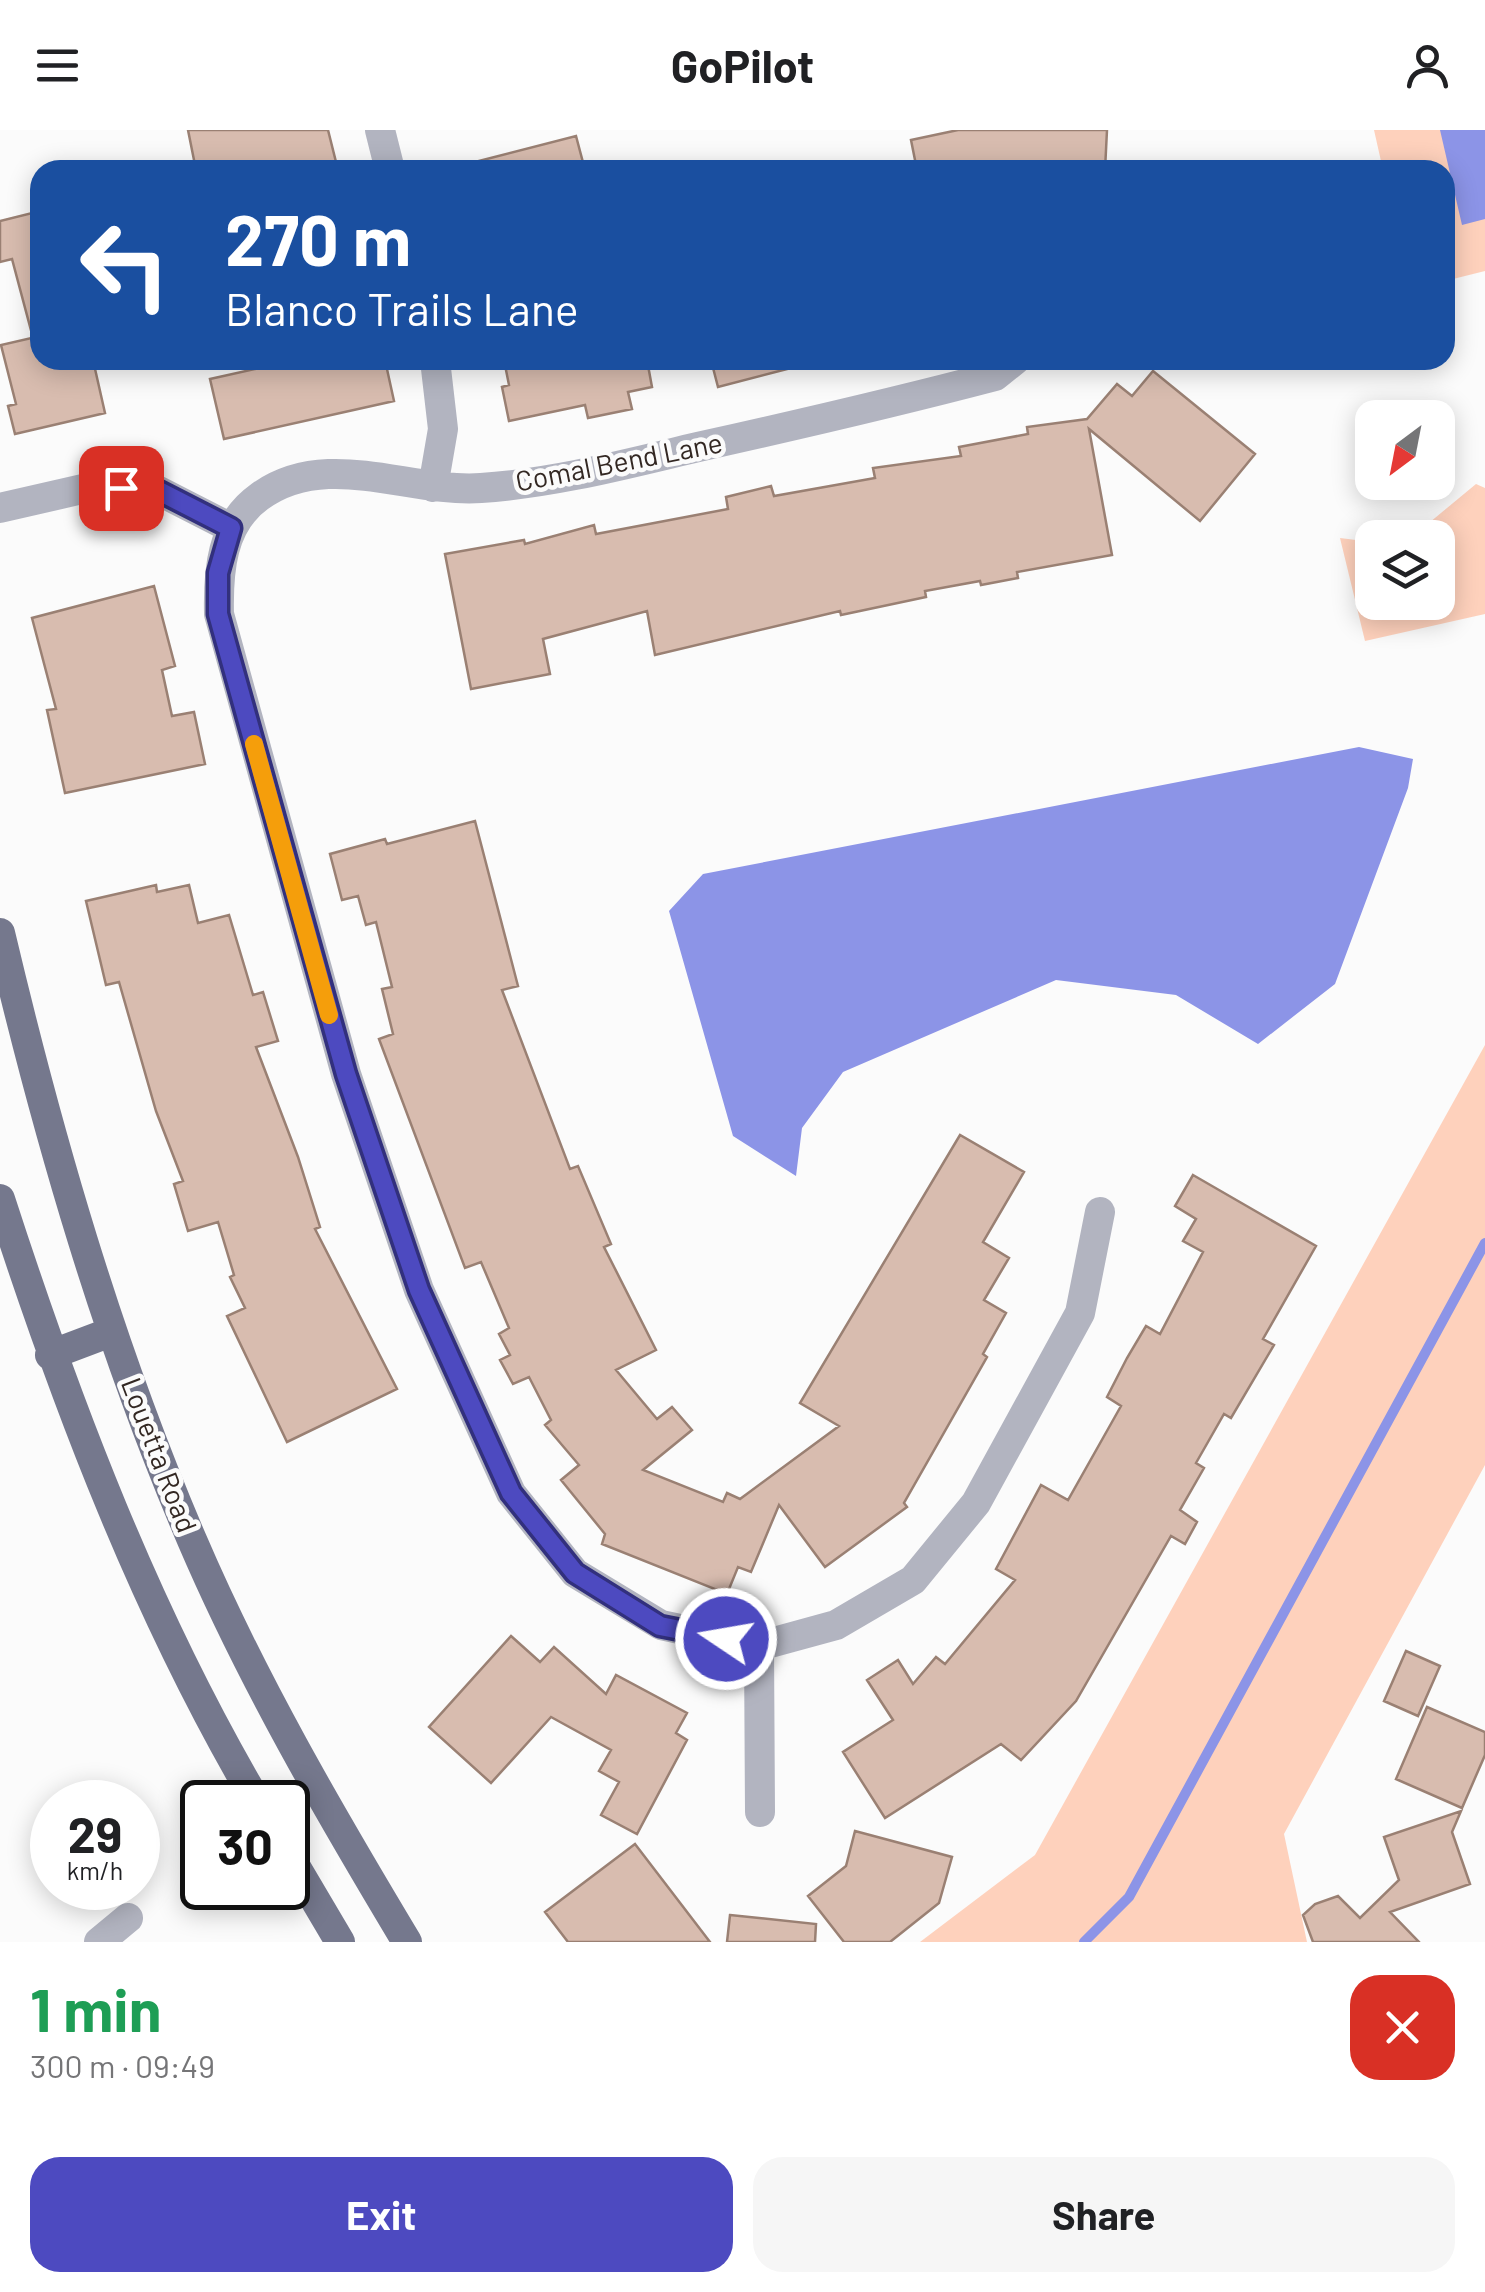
<!DOCTYPE html>
<meta charset="utf-8">
<style>
:root{--surface:#fff;--page:#f6f6f6;--text:#202124;--muted:#757577;--accent:#4d4ac0}
body{margin:0;font-family:Barlow,sans-serif;background:var(--page);color:var(--text);height:100vh;display:flex;flex-direction:column;font-size:38px;white-space:nowrap}
*{box-sizing:border-box;margin:0}
p{font-size:32px;color:var(--muted)}
.icon{flex:none;width:55px;height:55px;fill:none;stroke:currentColor;stroke-width:2;stroke-linecap:round;stroke-linejoin:round}
.map{position:relative;height:1812px;overflow:hidden}
.panel{display:flex;flex-direction:column;background:var(--surface);flex:1}
.panel>*{flex:none}
.guide{position:absolute;left:30px;top:30px;width:1425px;height:210px;border-radius:30px;box-shadow:0 5px 25px #0003;background:#1a4fa0;color:#fff;overflow:hidden}
.needle{width:65px;rotate:212deg}
.buttons{position:absolute;left:1355px;top:270px;display:grid;gap:20px}
.buttons a{display:grid;place-items:center;width:100px;height:100px;border-radius:20px;background:var(--surface);box-shadow:0 5px 25px #0003;font-size:50px}
.speed{position:absolute;left:30px;top:1650px;display:flex;gap:20px;font-size:50px;font-weight:700;text-align:center}
.speed>*{display:grid;place-content:center;width:130px;height:130px;border-radius:50%;background:var(--surface);box-shadow:0 5px 25px #0003;line-height:1}
.speed small{font-size:25px;font-weight:400}
.speed .limit{border:5px solid #111;border-radius:15px;background:#fff;color:#111}
.pin{position:absolute;display:grid;place-items:center;width:85px;height:85px;color:#fff;margin:-42px;border-radius:20px;box-shadow:0 5px 15px #0006}
.me{position:absolute;width:110px;margin:-55px;rotate:282deg;stroke-linejoin:round;filter:drop-shadow(0 0 8px #0008)}
.turn{display:flex;align-items:center;gap:35px;height:210px;padding:0 30px;font-size:45px}
.turn .icon{width:130px;height:130px;stroke-width:2.5}
.turn b{display:block;font-size:70px;line-height:85px}
.round{display:grid;place-items:center;flex:none;width:105px;height:105px;border-radius:30px;background:var(--page)}
.headline{display:flex;align-items:center;justify-content:space-between;height:170px;padding:0 30px}
h1{font-size:60px;font-weight:700;line-height:75px;color:#1e9e55}
.primary-button{display:flex;gap:20px;margin-top:auto;padding:20px 30px}
.primary-button a{flex:1;height:115px;border-radius:30px;background:var(--accent);color:#fff;font-size:40px;font-weight:700;line-height:115px;text-align:center}
.primary-button a+a{background:var(--page);color:var(--text)}
header{display:flex;justify-content:space-between;align-items:center;height:130px;padding:0 30px;background:var(--surface);font-size:45px;font-weight:700}
.map>svg:first-child{display:block}
</style>
<header><svg class="icon" aria-label="menu" viewBox="0 0 24 24"><path d="M4 6h16M4 12h16M4 18h16"/></svg>GoPilot<svg class="icon" aria-label="person" viewBox="0 0 24 24"><circle cx="12" cy="8" r="4"/><path d="M4 21q1-7 8-7t8 7"/></svg></header>
<div class="map">
<svg width="1485" height="1812" viewBox="0 0 1485 1812">
<rect width="100%" height="100%" fill="#fbfbfb"/>
<path fill="#fed1bc" d="M1374,0H1485V141L1445,151V40H1383Z
M1476,354L1485,358V484L1365,511L1340,408L1372,412V472H1438V408L1412,407Z
M1485,915V1335L1284,1704L1307,1812H920L1035,1725Z"/>
<path fill="#8c94e7" d="M1440,0H1485V89L1462,95Z
M1359,617L1413,629L1408,658L1335,854L1258,914L1176,865L1056,850L843,942L802,998L796,1046L733,1006L669,781L703,744Z"/>
<g fill="none" stroke-linecap="round" stroke-linejoin="round">
<path stroke="#8c94e7" stroke-width="10" d="M1084,1812L1129,1767L1485,1113"/>
</g>
<path fill="#d8bcaf" stroke="#9a8073" stroke-width="2.5" d="M188,0H328L338,40H196Z
M958,0H1107L1105,40H917L911,10Z
M576,6L585,40H480L479,31Z
M40,81V203L32,204L12,129L0,132V91Z
M40,206V230H93L105,283L15,304L8,276L16,274L1,215Z
M296,230H385L394,271L224,309L210,249Z
M504,230H647L652,257L628,262L632,279L588,288L585,275L509,291L502,257L509,255Z
M711,230H786L787,239L718,257Z
M1153,241L1255,324L1200,391L1089,299L1112,425L1017,442L1018,448L981,455L980,451L925,461L926,467L841,485L840,481L655,525L647,481L543,509L550,544L471,559L445,424L524,410L525,414L594,395L596,404L728,379L726,367L771,356L774,366L875,348L873,338L961,326L959,317L1028,304L1027,297L1087,289L1117,254L1132,266Z
M154,456L175,536L162,540L172,586L194,582L205,634L65,663L47,580L56,579L32,488Z
M475,691L518,856L502,860L570,1039L578,1036L611,1114L604,1117L656,1220L616,1240L657,1289L672,1277L692,1300L643,1340L723,1372L727,1363L740,1369L839,1296L800,1273L960,1005L1024,1042L983,1112L1009,1128L984,1170L1006,1183L983,1224L987,1227L904,1373L907,1377L825,1437L779,1375L751,1442L738,1437L727,1464L602,1414L605,1404L561,1350L579,1335L545,1295L551,1290L529,1247L513,1254L500,1230L510,1225L499,1204L509,1198L481,1132L465,1138L379,909L393,904L382,859L392,857L376,792L366,795L358,766L342,770L330,724L385,709L387,714Z
M156,755L157,762L189,755L198,793L229,785L253,865L263,862L278,911L256,917L298,1027L320,1097L315,1099L397,1259L287,1312L227,1186L245,1178L230,1147L234,1145L218,1092L188,1101L174,1054L183,1051L156,981L119,852L106,855L86,771Z
M1193,1045L1316,1116L1263,1209L1274,1215L1231,1288L1224,1284L1196,1333L1204,1338L1180,1380L1197,1392L1185,1414L1171,1406L1076,1571L1021,1630L1001,1614L885,1688L843,1622L893,1590L867,1550L898,1530L913,1554L936,1527L945,1534L1015,1450L996,1439L1041,1355L1068,1370L1121,1276L1107,1267L1127,1228L1146,1196L1160,1204L1203,1122L1183,1111L1196,1089L1175,1076Z
M511,1506L540,1532L554,1517L606,1564L616,1545L687,1583L676,1603L687,1610L637,1704L601,1685L619,1652L599,1641L611,1620L551,1587L491,1653L429,1597Z
M1406,1521L1440,1536L1418,1586L1384,1571Z
M1427,1577L1485,1602V1625L1462,1678L1396,1649Z
M1461,1681L1452,1702L1470,1754L1390,1782L1419,1812H1313L1303,1785L1315,1774L1338,1766L1360,1788L1399,1750L1384,1707Z
M855,1701L952,1727L939,1773L890,1812H844L808,1766L846,1736Z
M635,1714L710,1812H568L545,1782Z
M730,1785L816,1794L815,1812H727Z"/>
<g fill="none" stroke-linecap="round" stroke-linejoin="round">
<path stroke="#b2b4c0" stroke-width="30" d="M380,0L390,40
M1015,230L995,246C896,272 797,295 698,317C626,334 555,353 481,358C407,363 326,318 259,367C221,394 218,442 219,484L346,944L419,1160L511,1363L575,1443L661,1495L759,1516L836,1495L913,1450L976,1373L1080,1183L1100,1082
M433,357L443,299L435,230
M0,378L91,357L157,360L231,398
M759,1516L760,1682
M99,1812L128,1788"/>
<path stroke="#75788d" stroke-width="30" d="M0,803C49,1010 108,1214 192,1410C252,1550 329,1682 407,1812
M0,1069C67,1276 146,1484 257,1672
M50,1225L111,1202
M288,1724L340,1812"/>
</g>
<g fill="none" stroke-linecap="round" stroke-linejoin="round">
<defs>
<path id="route" d="M121,358L157,360L231,398L218,443V484L346,944L419,1160L511,1363L575,1443L660,1496L726,1509"/>
</defs>
<use href="#route" stroke="#32307d" stroke-width="25"/>
<use href="#route" stroke="#4d4ac0" stroke-width="18"/>
<path stroke="#f59e0b" stroke-width="18" d="M254,614L329,885"/>
</g>
<g text-anchor="middle" stroke-width="9" stroke-linejoin="round" paint-order="stroke">
<g font-size="28" fill="#332823" stroke="#fbfbfb">
<text transform="translate(619 332) rotate(-11)" y="10">Comal Bend Lane</text>
<text transform="translate(159 1325) rotate(69)" y="10">Louetta Road</text>
</g>
</g>
</svg>
<div class="buttons">
<a><svg class="needle" viewBox="-14 -14 28 28"><path d="M0-13l5 13h-10z" fill="#e53935"/><path d="M0 13l5-13h-10z" fill="#757577"/></svg></a>
<a><svg class="icon" aria-label="layers" viewBox="0 0 24 24"><path d="M12 4l9 5-9 5-9-5zM3 14l9 5 9-5"/></svg></a>
</div>
<div class="speed"><div>29<small>km/h</small></div><div class="limit">30</div></div>
<div class="pin" style="left:121px;top:358px;background:#d93025"><svg class="icon" aria-label="arrive" viewBox="0 0 24 24"><path d="M6 21V4h12l-3 4 3 4H6"/></svg></div>
<svg class="me" style="left:726px;top:1509px" viewBox="-20 -20 40 40"><circle r="17" fill="#4d4ac0" stroke="#fff" stroke-width="3"/><path d="M0-11L8 9 0 5-8 9z" fill="#fff"/></svg>
<div class="guide">
<div class="turn"><svg class="icon" aria-label="left" viewBox="0 0 24 24"><path d="M17 20v-9H6M10 6l-5 5 5 5"/></svg><div><b>270 m</b>Blanco Trails Lane</div></div>
</div>
</div>
<section class="panel">
<div class="headline"><div><h1>1 min</h1><p>300 m · 09:49</p></div><a class="round" style="background:#d93025;color:#fff"><svg class="icon" aria-label="close" viewBox="0 0 24 24"><path d="M6 6l12 12M18 6L6 18"/></svg></a></div>
<div class="primary-button"><a>Exit</a><a>Share</a></div>
</section>
